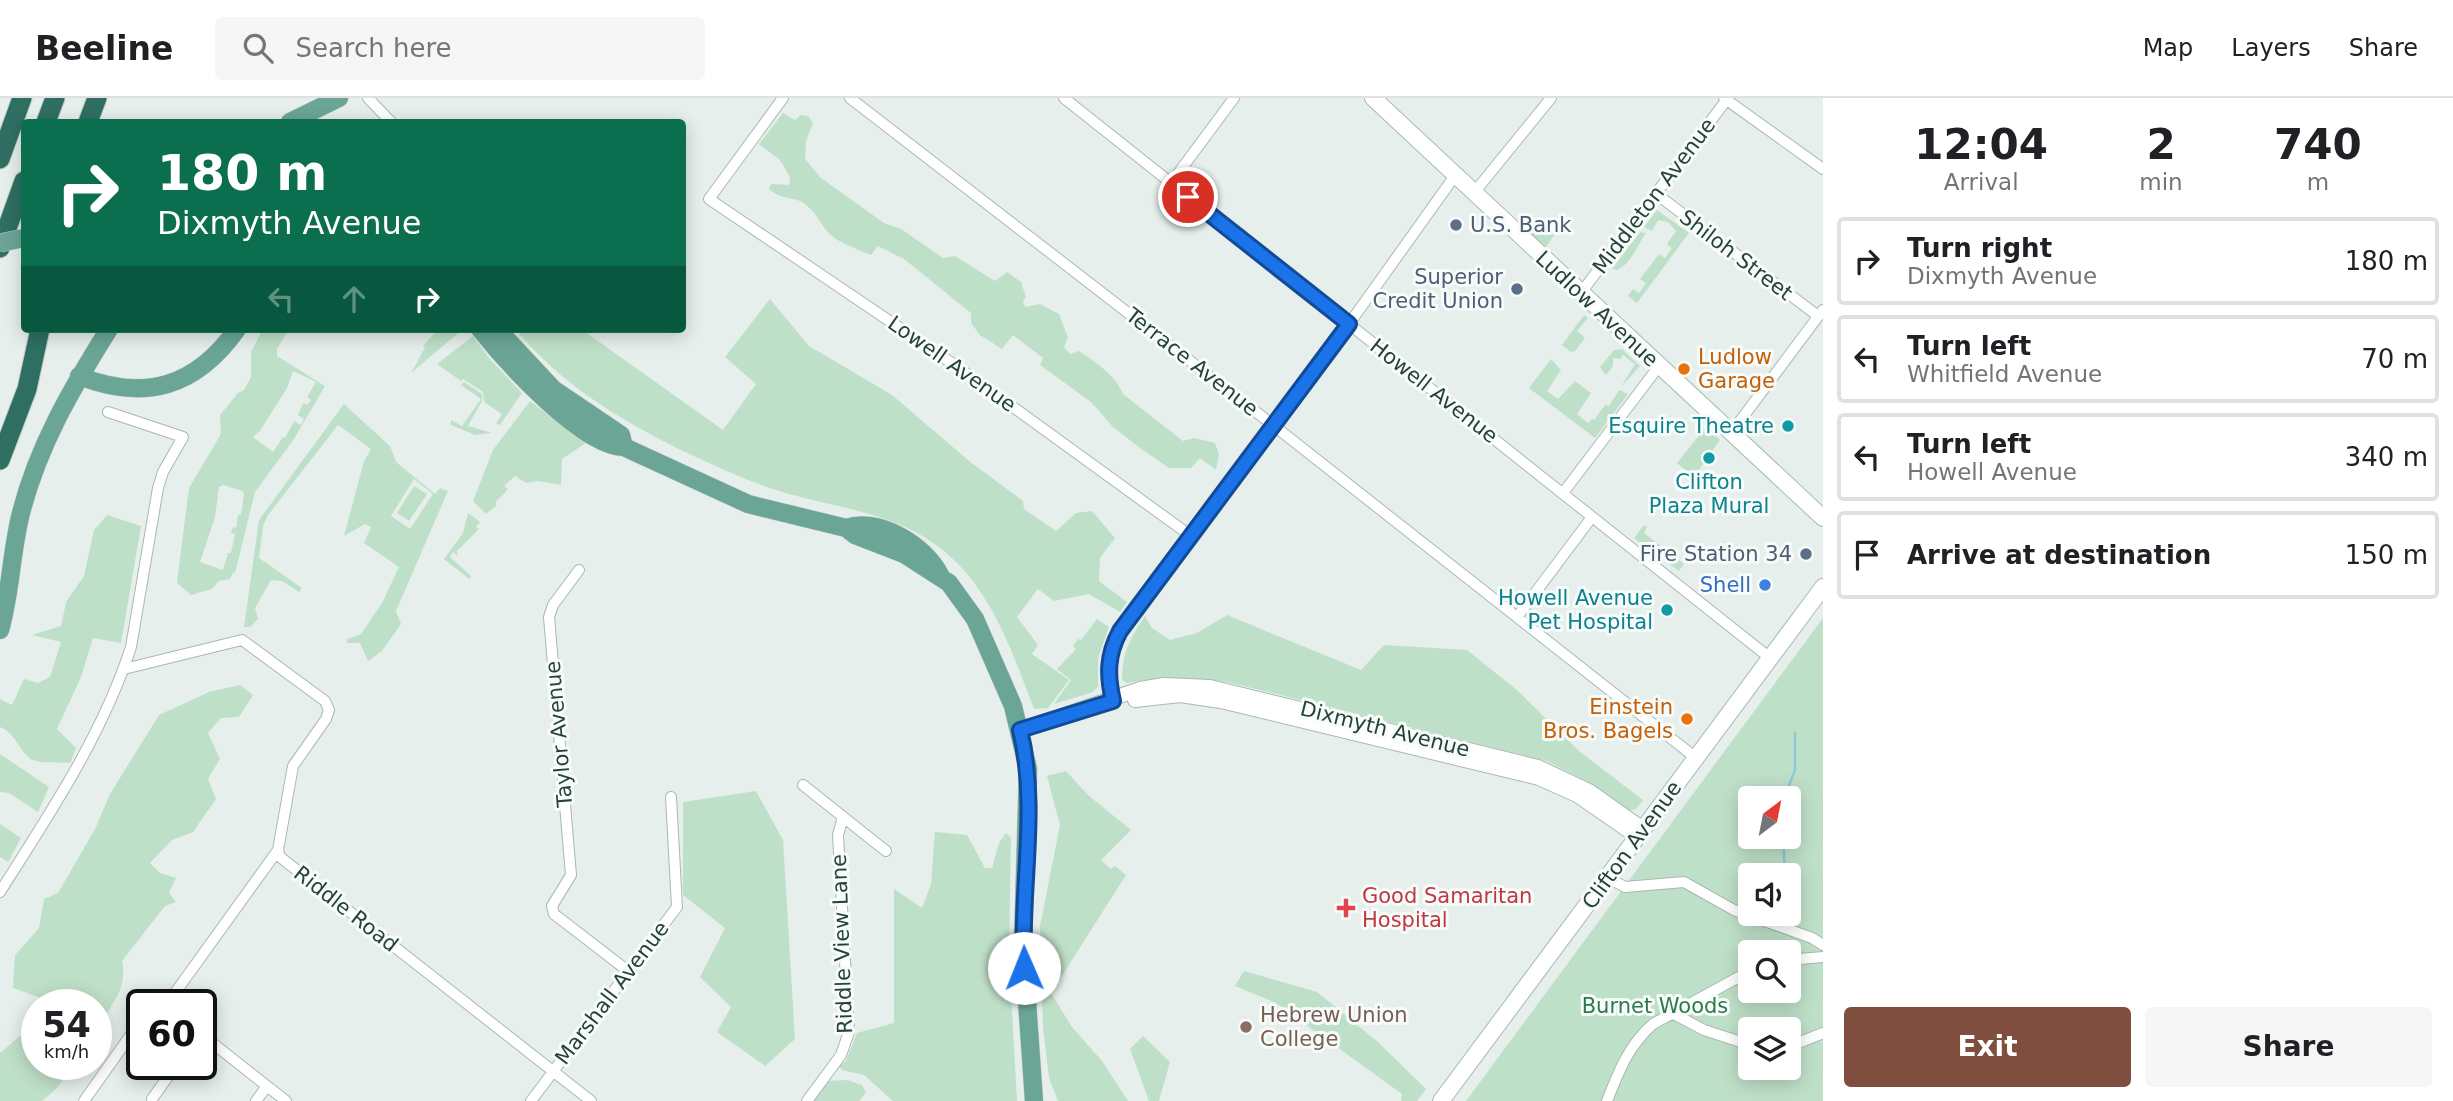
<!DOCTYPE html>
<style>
:root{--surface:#fff;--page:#f6f6f6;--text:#202124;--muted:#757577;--line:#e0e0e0;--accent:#7f4e3f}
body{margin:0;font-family:"DejaVu Sans",sans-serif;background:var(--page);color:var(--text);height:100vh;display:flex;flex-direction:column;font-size:26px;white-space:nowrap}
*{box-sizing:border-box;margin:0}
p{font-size:23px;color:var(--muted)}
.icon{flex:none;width:38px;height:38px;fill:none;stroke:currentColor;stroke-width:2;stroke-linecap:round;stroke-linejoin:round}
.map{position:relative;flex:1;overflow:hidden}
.side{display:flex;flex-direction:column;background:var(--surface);width:630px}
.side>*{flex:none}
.guide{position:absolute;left:21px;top:21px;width:665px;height:214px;border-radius:7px;box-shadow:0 4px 18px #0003;background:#0b6e4f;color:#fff;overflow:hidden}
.needle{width:46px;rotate:32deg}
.tools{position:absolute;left:1738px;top:688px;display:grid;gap:14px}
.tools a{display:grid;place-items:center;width:63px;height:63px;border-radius:7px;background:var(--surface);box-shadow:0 4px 18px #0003;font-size:35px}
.speed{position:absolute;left:21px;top:891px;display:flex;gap:14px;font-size:35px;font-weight:700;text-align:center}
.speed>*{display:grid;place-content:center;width:91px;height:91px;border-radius:50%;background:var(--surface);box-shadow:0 4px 18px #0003;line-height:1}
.speed small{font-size:18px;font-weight:400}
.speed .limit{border:4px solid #111;border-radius:10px;background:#fff;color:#111}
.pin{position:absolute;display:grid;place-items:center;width:60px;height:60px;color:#fff;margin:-30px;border:4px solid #fff;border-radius:50%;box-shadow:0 2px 7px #0007}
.me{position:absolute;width:77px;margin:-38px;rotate:359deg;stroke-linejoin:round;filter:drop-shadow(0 0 5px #0008)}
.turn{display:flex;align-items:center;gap:24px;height:147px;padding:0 21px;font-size:32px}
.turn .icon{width:91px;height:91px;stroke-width:2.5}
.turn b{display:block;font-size:49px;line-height:60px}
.lanes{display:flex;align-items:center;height:66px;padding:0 21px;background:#0003;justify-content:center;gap:35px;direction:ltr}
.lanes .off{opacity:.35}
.eta{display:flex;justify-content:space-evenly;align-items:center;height:119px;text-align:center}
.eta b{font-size:42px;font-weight:700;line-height:49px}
.action{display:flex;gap:14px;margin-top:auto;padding:14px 21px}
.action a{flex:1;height:80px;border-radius:7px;background:var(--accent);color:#fff;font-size:28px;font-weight:700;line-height:80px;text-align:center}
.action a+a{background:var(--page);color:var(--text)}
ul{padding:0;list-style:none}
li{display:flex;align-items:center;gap:21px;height:88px;margin:0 14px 10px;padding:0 7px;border:4px solid var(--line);border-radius:7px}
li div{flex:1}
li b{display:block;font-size:26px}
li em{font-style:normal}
header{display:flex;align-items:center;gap:42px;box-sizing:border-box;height:98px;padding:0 35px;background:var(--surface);border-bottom:2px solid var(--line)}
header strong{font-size:33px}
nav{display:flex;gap:38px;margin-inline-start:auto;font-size:24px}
.search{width:490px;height:63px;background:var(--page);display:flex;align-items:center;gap:18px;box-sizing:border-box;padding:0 24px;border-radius:7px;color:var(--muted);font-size:26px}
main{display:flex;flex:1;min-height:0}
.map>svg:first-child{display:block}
</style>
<header>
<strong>Beeline</strong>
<div class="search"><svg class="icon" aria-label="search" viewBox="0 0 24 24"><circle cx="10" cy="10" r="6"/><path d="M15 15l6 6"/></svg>Search here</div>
<nav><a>Map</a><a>Layers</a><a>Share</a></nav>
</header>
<main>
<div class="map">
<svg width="1823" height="1003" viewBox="0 0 1823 1003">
<rect width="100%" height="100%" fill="#e6efeb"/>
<path fill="#bfe0c8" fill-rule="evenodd" d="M783,15L795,22L801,17L808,18L813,25L806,43L805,61L821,80L884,125L901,131L943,160L955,158L995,183L1007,174L1021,184L1026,199L1023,203L1025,209L1040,206L1059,216L1068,240L1064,249L1070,256L1079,253C1096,264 1116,278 1123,296L1183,343L1194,340L1215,345L1219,356L1216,372L1200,360L1191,370H1169L1140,350L1113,329L1091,304L1040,267L1043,260L1013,237L1002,251L980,237L971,225V215L904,161L878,148L871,157C857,151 835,144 826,132C818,121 813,110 800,103C788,98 782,102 769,91L771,86L789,87L790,79L780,62L759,46Z
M1657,112L1689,135L1637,205L1628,198L1633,191L1639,195L1646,185L1640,181L1659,156L1665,160L1672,150L1667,146L1676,133L1668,124L1658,122L1652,133L1644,129Z
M1531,120L1554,137L1546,149L1524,129Z
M1640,134L1646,135C1637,148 1631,166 1617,172L1612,171Z
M770,201L809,248L892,297L969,363L1023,403L1024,411L1056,433L1076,415L1092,413L1115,440L1100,460L1099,483L1127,504L1120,514L1089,496L1054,503L1038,491L1017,519L1038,547L1032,556L1069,582L1048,610L1034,611C1015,561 996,505 958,466C911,417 851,413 789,396C751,385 717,369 681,352C617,320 562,287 515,231H581L723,332L756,286L725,259Z
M1584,217L1588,220L1577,233L1585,240L1575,253L1571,254L1562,247Z
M263,231H289L277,251V258L325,288L294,341L255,394L235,475L233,474L230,481L219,483L212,491L191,497L177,485L189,390L221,336L220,317L238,295L244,292L251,279V254ZM293,273L316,284L307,299L311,302L307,307L303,305L298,317L304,321L301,327L294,323L285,340L283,339L273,354L253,339L260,333L287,290ZM223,387L243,393L244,396L241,417H238L236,430L233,429L231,435L235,436L231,455H228L223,472L200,464L215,419L219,389Z
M438,231H463L411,275C417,266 418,261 425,250L423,248Z
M473,238L490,261L522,295L500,327L496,326L502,316L484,304L483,294L463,281L461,283L437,266Z
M1622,251L1640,268L1621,289L1635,266L1623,257L1620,261L1613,260V268L1606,277L1600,269L1614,252Z
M1551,261L1561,272L1547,293L1558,301L1575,283L1591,295L1577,316L1588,325L1592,321L1594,322L1605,307L1609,308L1619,292L1628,296L1595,340L1529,290Z
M464,284L482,296V303L468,328L492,335L475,337L451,327V322L462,328L481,301L461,287Z
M530,303L586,345L562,361L561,387L538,383L526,385L515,378L504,388L508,391L495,405L497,407L486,416L473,403L493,352Z
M344,306L390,348L396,364L435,396L440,390L448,393L396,513L401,526L382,553L368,563L360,545H347V541L361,536L382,505L399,469L364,445L371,429L365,426L344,438L364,363L371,351L338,327L268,417L263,428L259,460L302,490L299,494L282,483L271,482L255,510L258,521L250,529H244L259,422ZM414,381L433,396L410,431L391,418Z
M1706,329L1720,342L1694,379L1677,365Z
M414,388L427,396L409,423L397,415Z
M468,415L480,424L476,429L479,431L457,453L458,458L453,454L450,459L471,478L469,481L444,461L463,435Z
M107,417L141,428L121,545L93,540L81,579L57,631L76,650L70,665C60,664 39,666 31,661C17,651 16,635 0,629V601L12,607L24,581L38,585L50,579L61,544L32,537L61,528L66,504L84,478L94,432Z
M1644,427L1647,429L1644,435L1684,466L1679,473L1634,440Z
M1227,517L1361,572L1384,547L1467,552L1518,593L1579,653L1643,702L1636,711L1628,713L1591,685L1547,663L1227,584C1193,579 1161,578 1127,585L1122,582C1122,555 1130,540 1145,518L1152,530L1170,542L1197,535Z
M1823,520V1003H1466ZM1750,700H1788V738H1750ZM1750,777H1788V816H1750ZM1750,854H1788V892H1750ZM1750,931H1788V970H1750Z
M1097,521L1109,529L1098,560V589L1093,594L1054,606L1071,582L1057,571L1076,551L1073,548L1078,541L1081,542Z
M240,587L253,597L239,619L221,620L208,635L220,661L208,681L216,701L193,734L172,742L150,765L160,775L176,780L169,795L176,804L165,808L122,863C128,891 111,908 96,931V906H39L41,900L13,890L15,857L39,830L44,801L58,795L95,731L110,696L159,617L209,594Z
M0,656L49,689L38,714L9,695L0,694Z
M1066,673L1088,697L1131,732L1101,762L1111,771L1115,768L1126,777L1051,895L1072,929L1102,963L1128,1003H1058L1049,980L1043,929L1040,828L1060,727L1047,678Z
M756,693L783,742L795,941L765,968L717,934L731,909L700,879L725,830L683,797V704Z
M0,726L21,740L8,764L0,759Z
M935,734L967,737L985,770H992L999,745L1006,735L1011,740L1009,856L1017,1003H893L864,977L842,972L839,968L846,963L857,935L894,925V791L922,810L931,786Z
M1244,873L1317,894L1378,944L1426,991L1417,1003H1401L1402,996L1276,905L1235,888Z
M37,917V966H73L57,990L42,1003H0V955L34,926Z
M1143,938L1170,964L1159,1003H1149L1130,951Z
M847,982L862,987L866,995L859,1003H813L828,983Z"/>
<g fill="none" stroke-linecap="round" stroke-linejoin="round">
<path stroke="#8ec9d4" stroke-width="2.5" d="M1784,700L1795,672V635
M1783,738L1785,777
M1788,803L1791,813"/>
<defs>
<path id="minor" d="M368,0L391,24
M783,0L709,101L962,272L1191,438
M850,0L1273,327L1696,660
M1064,0L1770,560
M1724,0L1823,71
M1171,85L1234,0
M1655,95L1818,218
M1473,96L1551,0
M1580,196L1728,0
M1731,335L1823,212
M1563,395L1659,268
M579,472L553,507L549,519L571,777L552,808L554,816L628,873
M1517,519L1592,419
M124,571L242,542L325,603L329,612L326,621L293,668L278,752L280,759L591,1003
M1113,603C1108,577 1107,557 1120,533L1349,226L1454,79
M803,687L886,753
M1608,780L1625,789L1684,784L1734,812L1812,840L1823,847
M0,794C50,715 102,638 131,549L158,390L163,374L183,339L108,314
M1788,862L1823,859
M167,906L278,752
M1674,916L1704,932L1750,947
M201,936L286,1003
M1788,949L1823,935
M152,1001L177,966
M84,1003L142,921
M256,1003L267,988
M531,1003L677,809L671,699
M807,1003L841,957L849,934L838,737L843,719
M1607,1003C1619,973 1628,948 1653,926L1750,873"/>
<path id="tertiary" d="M1135,602L1180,597L1221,603L1539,680L1577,697L1635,737
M1020,632L1140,591L1164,587L1210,589L1538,669L1589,693L1644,732"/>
<path id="secondary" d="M1373,0L1823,420
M1441,1003L1823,489"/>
<path id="primary" d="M290,24L339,0
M480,231C505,263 583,349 624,349L748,406L846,430L855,437L904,456L949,485L975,521L1013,608L1028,671L1023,846L1034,1003
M497,231L553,291L621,337L624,349
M79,278C145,304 196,289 237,231
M846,430C879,419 925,447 940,477
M0,532C11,494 11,454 21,415C38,348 72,290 109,231"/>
<path id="motorway" d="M46,24L55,0
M88,24L97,0
M0,61L22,0
M0,150L24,83
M0,362L27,291L40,231"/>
</defs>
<use href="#minor" stroke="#a8b8b2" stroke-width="12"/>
<use href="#tertiary" stroke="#a8b8b2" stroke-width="16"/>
<use href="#secondary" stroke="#a4bbb3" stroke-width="18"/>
<use href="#primary" stroke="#c2cac8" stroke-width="19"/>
<use href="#motorway" stroke="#c2cac8" stroke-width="21"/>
<use href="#minor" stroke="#fff" stroke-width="10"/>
<use href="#tertiary" stroke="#fff" stroke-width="14"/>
<use href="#secondary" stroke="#fff" stroke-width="16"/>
<use href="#primary" stroke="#6aa596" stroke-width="18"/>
<use href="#motorway" stroke="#2f6f62" stroke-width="19"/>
<defs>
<path id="primary-bridge" d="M0,145L24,140"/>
</defs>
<use href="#primary-bridge" stroke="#c2cac8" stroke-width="19" stroke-linecap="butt"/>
<use href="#primary-bridge" stroke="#6aa596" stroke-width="18"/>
</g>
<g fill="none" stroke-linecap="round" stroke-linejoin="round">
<defs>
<path id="route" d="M1024,870C1020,791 1039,710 1020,632L1113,603C1107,577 1107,557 1120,533L1349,226L1188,99"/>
</defs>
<use href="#route" stroke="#114b97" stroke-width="18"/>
<use href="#route" stroke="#1a73e8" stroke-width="12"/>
</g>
<g fill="#5c6f8a" stroke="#f7fbf9" stroke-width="2.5">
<circle cx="1456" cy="127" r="7"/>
<circle cx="1517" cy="191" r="7"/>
<circle cx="1806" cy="456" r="7"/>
</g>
<g fill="#e8710a" stroke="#f7fbf9" stroke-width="2.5">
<circle cx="1684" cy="271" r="7"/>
<circle cx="1687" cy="621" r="7"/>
</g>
<g fill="#0f9aa8" stroke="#f7fbf9" stroke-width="2.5">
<circle cx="1788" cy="328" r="7"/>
<circle cx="1709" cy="360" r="7"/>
<circle cx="1667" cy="512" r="7"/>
</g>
<circle fill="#3f7fe0" stroke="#f7fbf9" stroke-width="2.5" cx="1765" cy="487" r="7"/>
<path fill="#e0444e" stroke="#f7fbf9" stroke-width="2.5" d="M1342.5 799.5h7v7h7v7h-7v7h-7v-7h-7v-7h7z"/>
<circle fill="#8d6e63" stroke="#f7fbf9" stroke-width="2.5" cx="1246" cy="929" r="7"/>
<g text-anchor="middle" stroke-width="6" stroke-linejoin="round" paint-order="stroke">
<g font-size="21" fill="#24423a" stroke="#f7fbf9">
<text transform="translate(1654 98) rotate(-53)" y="7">Middleton Avenue</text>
<text transform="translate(1736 157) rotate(37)" y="7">Shiloh Street</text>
<text transform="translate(1597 211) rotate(43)" y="7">Ludlow Avenue</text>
<text transform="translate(1192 264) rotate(38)" y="7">Terrace Avenue</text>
<text transform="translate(952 266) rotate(35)" y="7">Lowell Avenue</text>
<text transform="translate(1434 293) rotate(38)" y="7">Howell Avenue</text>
<text transform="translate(1385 631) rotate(14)" y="7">Dixmyth Avenue</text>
<text transform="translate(559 636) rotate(-95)" y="7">Taylor Avenue</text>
<text transform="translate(1632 747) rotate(-54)" y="7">Clifton Avenue</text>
<text transform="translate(346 811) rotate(38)" y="7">Riddle Road</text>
<text transform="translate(842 846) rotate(-92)" y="7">Riddle View Lane</text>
<text transform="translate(612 895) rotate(-53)" y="7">Marshall Avenue</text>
</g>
<g font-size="21" fill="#4e5e75" stroke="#f7fbf9" text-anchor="end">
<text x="1470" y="134" text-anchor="start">U.S. Bank</text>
<text x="1503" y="186">Superior<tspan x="1503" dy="24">Credit Union</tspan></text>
<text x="1792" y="463">Fire Station 34</text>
</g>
<g font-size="21" fill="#c56008" stroke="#f7fbf9" text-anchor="start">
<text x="1698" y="266">Ludlow<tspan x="1698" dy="24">Garage</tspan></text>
<text x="1673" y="616" text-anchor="end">Einstein<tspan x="1673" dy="24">Bros. Bagels</tspan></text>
</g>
<g font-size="21" fill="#0d838f" stroke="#f7fbf9" text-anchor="end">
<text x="1774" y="335">Esquire Theatre</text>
<text x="1709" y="391" text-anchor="middle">Clifton<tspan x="1709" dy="24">Plaza Mural</tspan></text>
<text x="1653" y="507">Howell Avenue<tspan x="1653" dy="24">Pet Hospital</tspan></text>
</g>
<g font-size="21" fill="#366cbe" stroke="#f7fbf9" text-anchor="end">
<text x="1751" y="494">Shell</text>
</g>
<g font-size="21" fill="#be3a42" stroke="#f7fbf9" text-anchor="start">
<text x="1362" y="805">Good Samaritan<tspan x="1362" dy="24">Hospital</tspan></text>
</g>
<g font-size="21" fill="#2d7a4b" stroke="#f7fbf9">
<text x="1655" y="915">Burnet Woods</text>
</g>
<g font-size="21" fill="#785e54" stroke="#f7fbf9" text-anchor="start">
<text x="1260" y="924">Hebrew Union<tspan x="1260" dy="24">College</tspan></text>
</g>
</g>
</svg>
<div class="tools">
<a><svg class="needle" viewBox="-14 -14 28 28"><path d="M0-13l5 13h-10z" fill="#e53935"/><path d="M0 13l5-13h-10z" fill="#757577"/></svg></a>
<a><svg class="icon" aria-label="sound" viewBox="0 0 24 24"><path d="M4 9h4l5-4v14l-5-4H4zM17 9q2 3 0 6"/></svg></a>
<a><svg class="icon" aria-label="search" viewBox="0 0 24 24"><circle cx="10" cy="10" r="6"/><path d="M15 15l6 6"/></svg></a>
<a><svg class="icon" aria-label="layers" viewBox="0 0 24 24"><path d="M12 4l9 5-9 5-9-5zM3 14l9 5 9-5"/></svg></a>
</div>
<div class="speed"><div>54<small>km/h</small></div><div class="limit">60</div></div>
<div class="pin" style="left:1188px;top:99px;background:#d93025"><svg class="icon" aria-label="arrive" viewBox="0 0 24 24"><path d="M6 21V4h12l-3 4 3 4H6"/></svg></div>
<svg class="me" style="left:1024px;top:870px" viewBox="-20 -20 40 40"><circle r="19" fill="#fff"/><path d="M0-13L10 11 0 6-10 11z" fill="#1a73e8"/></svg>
<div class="guide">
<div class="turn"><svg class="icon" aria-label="right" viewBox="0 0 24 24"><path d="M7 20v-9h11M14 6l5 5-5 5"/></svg><div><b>180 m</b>Dixmyth Avenue</div></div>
<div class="lanes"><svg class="icon off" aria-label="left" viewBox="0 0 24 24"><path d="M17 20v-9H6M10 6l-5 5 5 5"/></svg><svg class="icon off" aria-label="ahead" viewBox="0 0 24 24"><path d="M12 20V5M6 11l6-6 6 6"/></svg><svg class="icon" aria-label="right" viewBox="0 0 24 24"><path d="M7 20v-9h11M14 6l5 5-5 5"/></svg></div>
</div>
</div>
<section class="side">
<div class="eta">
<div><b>12:04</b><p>Arrival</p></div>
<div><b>2</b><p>min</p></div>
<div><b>740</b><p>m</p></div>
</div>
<ul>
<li><svg class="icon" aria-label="right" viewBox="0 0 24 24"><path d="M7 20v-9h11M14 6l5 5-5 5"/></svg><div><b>Turn right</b><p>Dixmyth Avenue</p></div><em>180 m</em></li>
<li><svg class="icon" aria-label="left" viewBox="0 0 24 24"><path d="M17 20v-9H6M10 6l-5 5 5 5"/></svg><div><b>Turn left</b><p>Whitfield Avenue</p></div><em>70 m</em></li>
<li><svg class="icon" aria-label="left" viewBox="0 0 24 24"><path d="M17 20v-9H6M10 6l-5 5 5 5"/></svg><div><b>Turn left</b><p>Howell Avenue</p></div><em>340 m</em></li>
<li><svg class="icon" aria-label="arrive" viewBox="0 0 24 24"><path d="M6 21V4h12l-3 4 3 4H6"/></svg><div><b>Arrive at destination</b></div><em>150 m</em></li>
</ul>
<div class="action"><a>Exit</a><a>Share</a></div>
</section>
</main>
